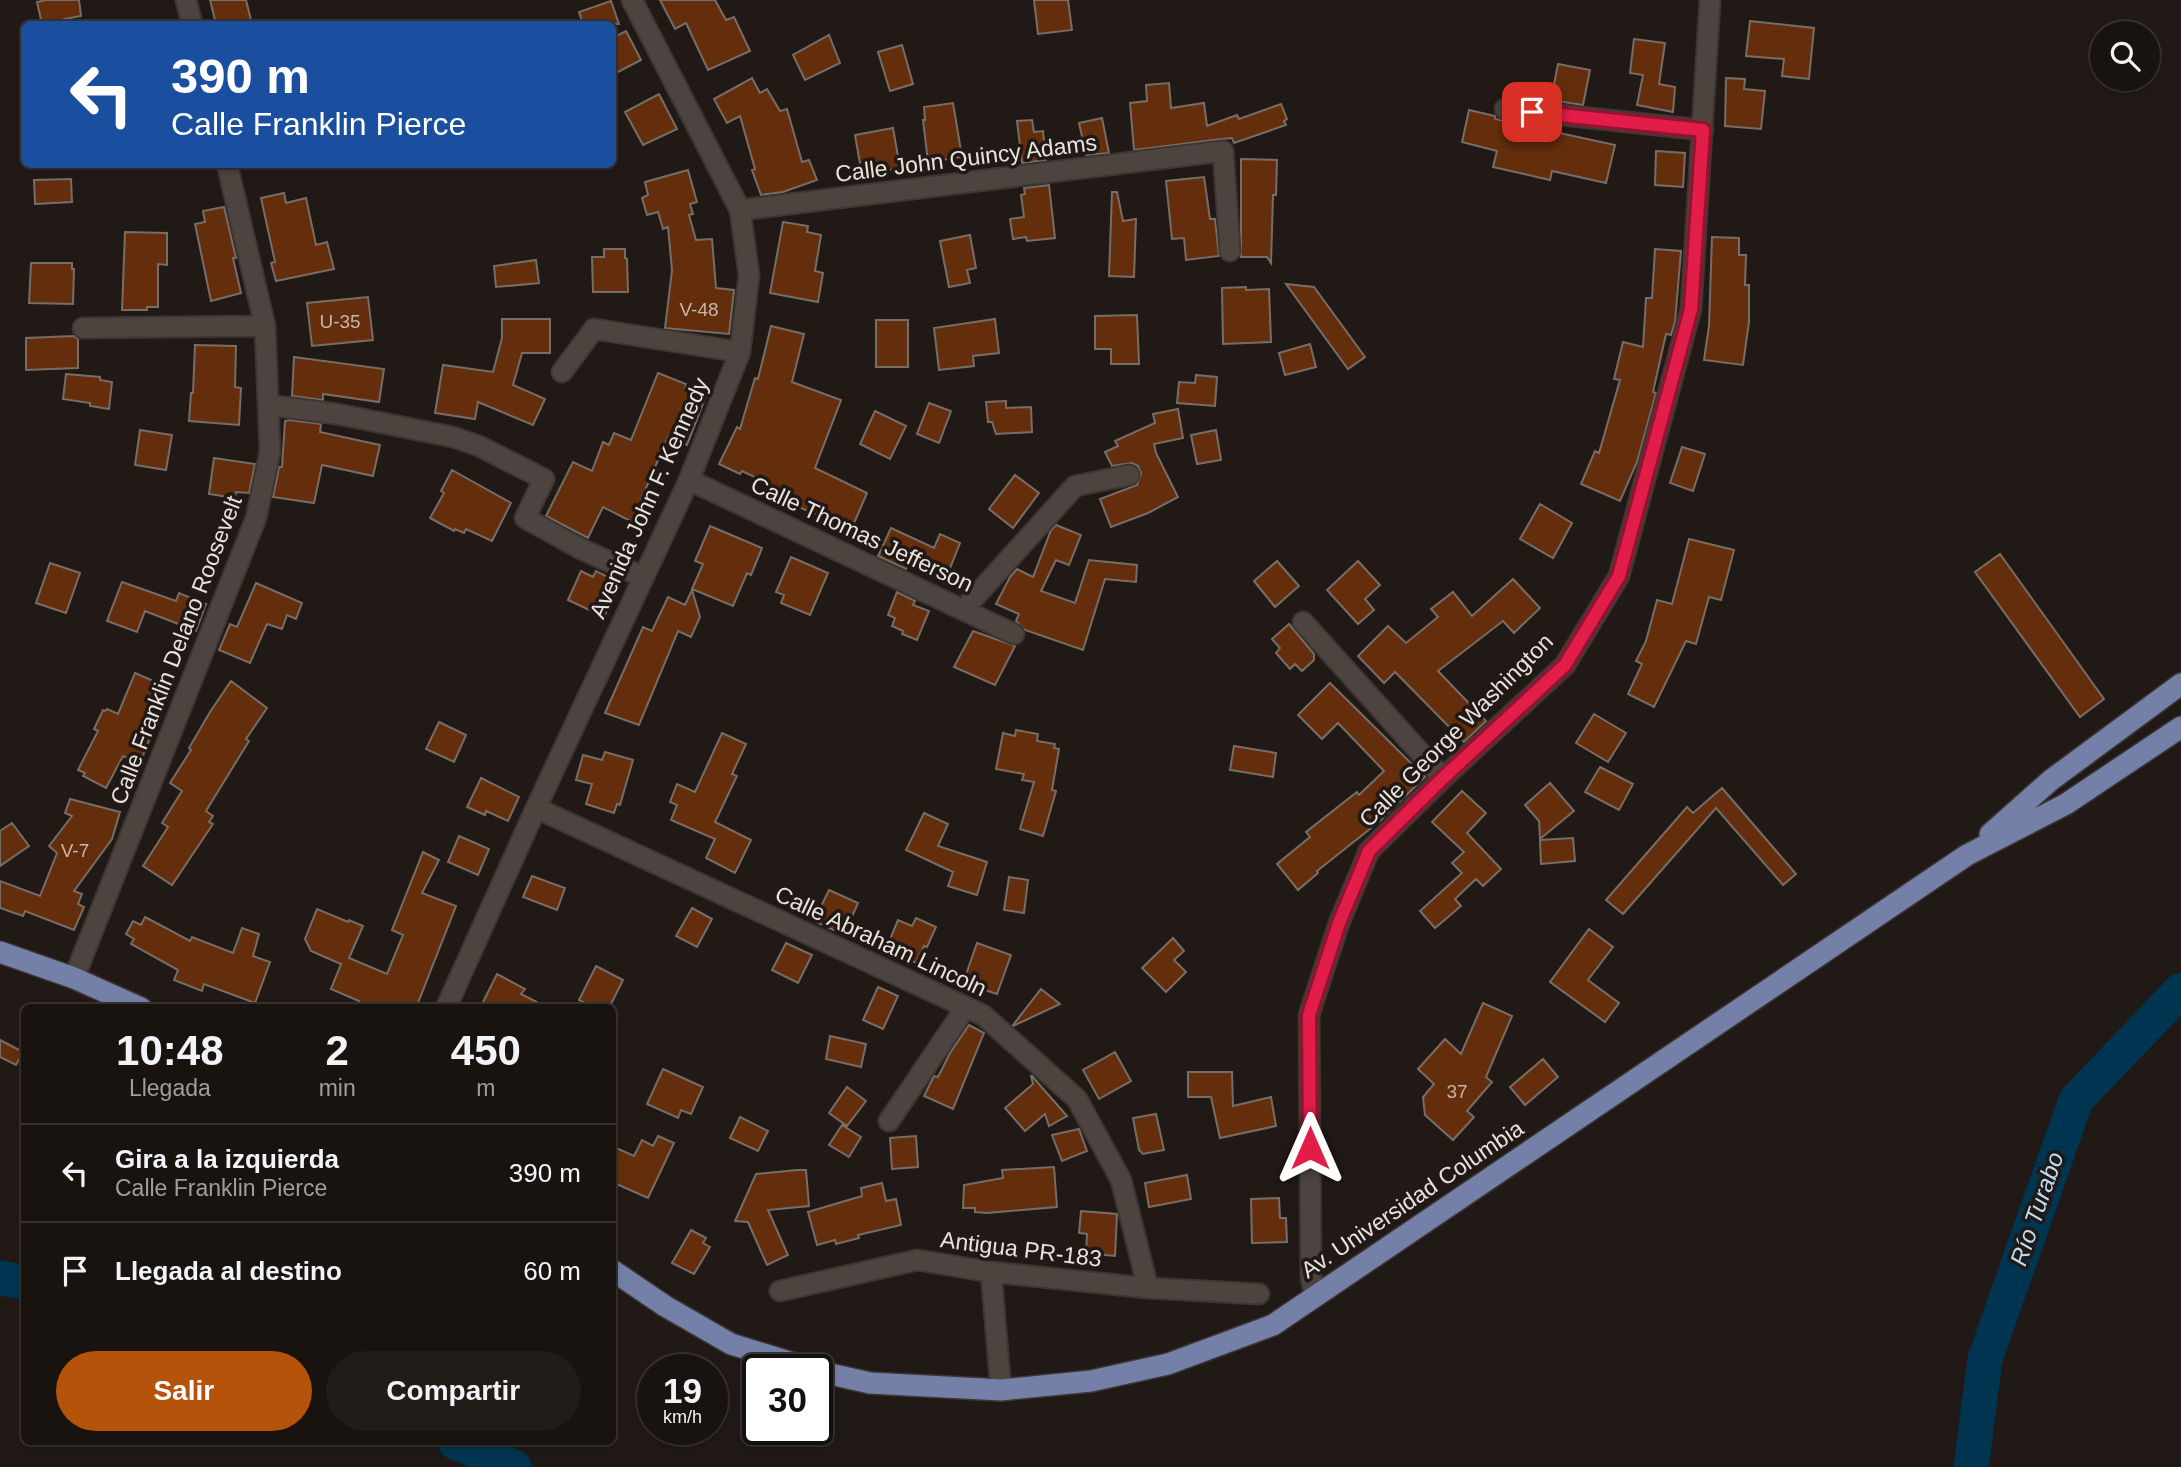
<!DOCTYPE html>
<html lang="es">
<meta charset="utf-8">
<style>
:root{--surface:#191310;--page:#221c19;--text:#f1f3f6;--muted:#9f9e9f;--line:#373230;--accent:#b45309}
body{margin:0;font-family:Arial,sans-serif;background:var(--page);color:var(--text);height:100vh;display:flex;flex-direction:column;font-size:26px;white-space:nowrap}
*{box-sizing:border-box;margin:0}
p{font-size:23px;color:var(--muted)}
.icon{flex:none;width:38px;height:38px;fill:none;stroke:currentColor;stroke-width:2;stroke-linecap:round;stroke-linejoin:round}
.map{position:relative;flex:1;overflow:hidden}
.sheet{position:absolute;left:21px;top:1004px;width:595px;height:441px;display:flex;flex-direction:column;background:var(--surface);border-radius:10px;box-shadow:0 4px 10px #0003,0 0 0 2px var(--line)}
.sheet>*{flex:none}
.guide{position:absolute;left:21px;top:21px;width:595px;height:147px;border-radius:10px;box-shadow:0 4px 10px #0003,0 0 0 2px var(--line);background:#1a4fa0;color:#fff;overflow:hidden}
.fabs{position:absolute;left:2090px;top:21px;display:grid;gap:14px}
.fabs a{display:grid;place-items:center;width:70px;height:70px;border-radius:50%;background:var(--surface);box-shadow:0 4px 10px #0003,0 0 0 2px var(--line);font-size:35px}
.speed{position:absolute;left:637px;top:1354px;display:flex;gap:14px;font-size:35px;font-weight:700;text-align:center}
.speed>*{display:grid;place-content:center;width:91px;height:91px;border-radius:50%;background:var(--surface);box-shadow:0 4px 10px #0003,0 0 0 2px var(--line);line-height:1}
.speed small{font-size:18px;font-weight:400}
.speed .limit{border:4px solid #111;border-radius:10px;background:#fff;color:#111}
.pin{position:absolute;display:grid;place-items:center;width:60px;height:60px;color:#fff;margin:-30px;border-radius:14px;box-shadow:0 4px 10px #0006}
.me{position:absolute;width:77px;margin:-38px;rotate:0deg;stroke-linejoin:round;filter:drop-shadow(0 0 5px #0008)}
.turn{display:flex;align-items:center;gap:24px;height:147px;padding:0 35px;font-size:32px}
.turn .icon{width:91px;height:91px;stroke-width:2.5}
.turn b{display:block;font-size:49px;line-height:60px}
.eta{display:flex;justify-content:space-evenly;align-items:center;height:119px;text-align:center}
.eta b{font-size:42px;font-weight:600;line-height:49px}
.action{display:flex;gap:14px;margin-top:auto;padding:14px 35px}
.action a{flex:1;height:80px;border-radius:42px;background:var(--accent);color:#fff;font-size:28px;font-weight:600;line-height:80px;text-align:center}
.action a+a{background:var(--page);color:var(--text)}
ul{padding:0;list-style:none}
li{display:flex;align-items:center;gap:21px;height:98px;padding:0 35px;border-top:2px solid var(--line)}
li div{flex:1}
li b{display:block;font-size:26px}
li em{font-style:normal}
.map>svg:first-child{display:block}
</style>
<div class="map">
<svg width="2181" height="1467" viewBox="0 0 2181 1467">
<rect width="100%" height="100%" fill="#211915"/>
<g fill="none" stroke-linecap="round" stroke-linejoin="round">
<path stroke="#003551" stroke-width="35" d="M0,1278L24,1282
M455,1442L514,1467
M1971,1467L1985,1359L2076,1100L2181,990"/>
</g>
<path fill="#642e0c" stroke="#776d67" stroke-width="2" d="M46,0H79L81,16L64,19L65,24H42L37,2Z
M210,0H246L251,20L235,24H216Z
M660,0H715L726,20L734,17L750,51L708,70L686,23L675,29Z
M1034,0H1068L1072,30L1038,34Z
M611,1L619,24H583L579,12Z
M1750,21L1814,28L1809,79L1782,76L1784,59L1746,56Z
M626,31L641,60L612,75V38Z
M829,35L840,63L805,80L793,55Z
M1634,39L1665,43L1659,84L1675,87L1673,112L1637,105L1643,75L1630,73Z
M902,45L913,84L890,91L878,52Z
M1558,64L1590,70L1583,105L1551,100Z
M752,78L760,93L767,89L780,111L787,109L802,162L809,160L817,180L783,192L761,195L752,170L755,169L740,116L727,123L714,99Z
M1726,78L1745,79L1744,89L1765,91L1761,129L1725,126Z
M1169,83L1171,108L1204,103L1207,126L1237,115L1239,119L1281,104L1287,119L1284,121L1286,125L1234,143L1232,138L1222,139L1134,150L1130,103L1147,101L1146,85Z
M659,94L677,129L643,145L625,112Z
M953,103L962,157L928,162L923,120H925L924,107Z
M1469,110L1495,116V119L1615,145L1606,183L1552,171L1550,180L1493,167L1497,151L1462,142Z
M1102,118L1109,153L1086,155L1079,123Z
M1032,120L1034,132L1043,131L1046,160L1022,163L1017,121Z
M893,128L900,168L862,175L855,135Z
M1656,151L1685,153L1683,187L1655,185Z
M1241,159L1277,160L1276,195H1273L1271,263L1267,257H1241Z
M688,170L697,202L690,204L693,214L689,215L696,240L712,239L716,288L734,290L729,334L665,328L672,270L668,227L663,229L658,212L647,215L642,198L648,195L645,182Z
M1204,177L1210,219H1215L1219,256L1186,260L1184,238L1172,239L1166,181Z
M71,179L72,202L35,204L34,180Z
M1049,185L1055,238L1027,241L1026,237L1013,239L1010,219L1024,217L1021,195L1025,194L1024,188Z
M1112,192H1117L1123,221L1136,219L1134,277L1109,276Z
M284,193L286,203L306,198L316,245L327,242L334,269L276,281L271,263L275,262L261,198Z
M224,207L236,258H233L241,293L211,301L195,224L205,222L203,211Z
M783,222L808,226L807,232L821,235L815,271L823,273L818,302L770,293Z
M125,232L167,233V265L158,264V307H147V310H122Z
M970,235L976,268L967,270L970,283L949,287L940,241Z
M1712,237L1739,238V255H1746L1745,285H1749V322L1743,365L1704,360L1709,326Z
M604,249H625V258L627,259L628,292H593L592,257H604Z
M1655,249L1681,251L1675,322L1671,335L1666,334L1653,392L1656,393L1637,462L1620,501L1581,484L1595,451L1599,453L1620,380L1614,379L1623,342L1643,347L1646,298H1652Z
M536,260L539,283L496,287L494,266Z
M31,263H72V269H74L73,304L29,303Z
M1286,284L1314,287L1365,357L1348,369Z
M1246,287V290L1269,289L1271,342L1223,344L1222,288Z
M368,297L373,340L312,346L307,303Z
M1137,315L1139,364H1111V349H1095V316Z
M502,319H550V353H522L513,385L545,399L533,425L478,402L475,419L435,413L443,365L493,372L502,338Z
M995,319L999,353L973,356L974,366L939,370L934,328Z
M876,320H908V367H876Z
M771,326L804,334L792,382L841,400L815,468L867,493L849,535L819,522L822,517L778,498L782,490L742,471L740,474L719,464L737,427L740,429L755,378L758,379Z
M74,336L78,339V368L26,370V338Z
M1310,344L1316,367L1285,375L1279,353Z
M195,345L236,346L235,387L241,388L239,425L189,421L191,393H193Z
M294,357L384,369L379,402L323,394V400L292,396Z
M658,373L686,384L685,388L706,396L687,445L668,437L640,502L648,506L638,525L603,507L588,538L546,516L573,462L592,471L603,442L609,445L614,433L631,440Z
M66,374L100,377V380L112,382L109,409L90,406V403L63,399Z
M1196,375L1217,377L1215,406L1177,403L1179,382L1195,383Z
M1006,401V408L1031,407L1032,432L996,434L992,422H988L986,402Z
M929,403L951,411L939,443L917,434Z
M1178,409L1183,438L1154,444L1156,453L1178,497L1148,513L1111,527L1100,499L1137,485L1141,473L1138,466L1132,463L1112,466L1105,452L1118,446L1115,441L1155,423L1153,414Z
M875,411L906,426L890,459L860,444Z
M290,420L321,424L320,432L380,445L373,476L322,465L314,503L273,497L279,467H282L285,421Z
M140,430L172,435L166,470L135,465Z
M1216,430L1221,460L1197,464L1191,435Z
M1682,447L1705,454L1693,491L1670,483Z
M214,458L255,464L249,493L236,492L235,498L209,494Z
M452,470L511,503L492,541L466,529L464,533L455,529L454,531L430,518L444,493L441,491Z
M1015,475L1039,493L1013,528L989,509Z
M1540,504L1572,523L1553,558L1520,539Z
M1056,525L1081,535L1069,565L1056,560L1041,591L1075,603L1089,560L1137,565L1136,582L1105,579L1083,650L1025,630L1016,621L1019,614L996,604L1010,577L1017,569L1033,577L1051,530Z
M710,526L762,548L751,575L747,573L733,606L692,589L703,564L695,561Z
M891,528L934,548L940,534L960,543L945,581L908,564L906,569L878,556Z
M1689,539L1734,550L1721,600L1709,597L1696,644L1686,641L1654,707L1628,694L1642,664L1636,661L1646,641L1657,600L1672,604Z
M2000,554L2104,699L2080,717L1975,572Z
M791,557L828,573L810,615L781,603L784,595L776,592Z
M1277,561L1299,586L1275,607L1254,581Z
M1358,561L1380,585L1365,599L1374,610L1358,624L1327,590Z
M50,563L80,573L66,613L36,603Z
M581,571L593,577L596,571L620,583L604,617L568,600Z
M1513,579L1540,608L1514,633L1503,621L1438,671L1486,721L1464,742L1395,672L1384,683L1358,656L1388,626L1406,643L1438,617L1431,609L1453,592L1472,616Z
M122,582L176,601L179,593L206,604L196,631L145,611L137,632L107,621Z
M256,583L302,603L296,619L287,615L282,629L267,624L250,663L219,650L230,624L237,627Z
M692,590L700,617L691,637L678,631L639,725L605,713L643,627L652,631L668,597L685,605Z
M897,592L915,601L913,605L929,611L917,640L902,634L903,631L892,626L895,618L888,615Z
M1289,624L1314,654V660L1302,671L1295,664L1290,669L1276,653L1280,648L1272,639Z
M973,631L1015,646L995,685L954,667Z
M135,673L170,688L140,763L123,756L106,788L83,776L85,773L78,770L98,731L94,729L103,710L105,711L107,709L118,714Z
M231,681L267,708L246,739L249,741L206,811L213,816L209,822L213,824L172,885L143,866L168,827L162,823L182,791L170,783L191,750L189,748L210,712Z
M1330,683L1425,777L1380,821L1317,871L1318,873L1298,890L1277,864L1310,837L1306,832L1357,792L1359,795L1384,771L1338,723L1322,739L1298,715Z
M1594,714L1626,733L1608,762L1576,743Z
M439,722L466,735L454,762L426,749Z
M1016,730L1038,734L1037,741L1055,744L1054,748L1059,749L1052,790L1056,791L1043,836L1020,829L1034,782L1022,780L1024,774L996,769L1003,733L1015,736Z
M722,733L746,744L732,774L737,776L715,822L751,840L735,873L706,858L715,839L671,820L677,805L670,802L677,784L695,792Z
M1234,746L1276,753L1273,777L1230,770Z
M605,752L633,760L620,805L617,804L614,813L586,804L592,784L576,780L583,755L602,760Z
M1600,767L1633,784L1619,810L1585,792Z
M481,778L519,797L508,821L486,811L485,815L467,807Z
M1550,783L1574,811L1540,839L1539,821L1525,805Z
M1722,788L1796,874L1783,885L1716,808L1623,914L1606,900L1687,807L1693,813Z
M1462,791L1486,813L1467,833L1501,869L1483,886L1476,879L1455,899L1461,906L1435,928L1420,911L1462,873L1452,863L1464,852L1432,822Z
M70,799L120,812L112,839L74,891L82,894L78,904L84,907L74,930L25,911L23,916L0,908V881L40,896L57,853L49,846L72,816L65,813Z
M924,813L948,824L938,846L987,862L977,895L948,886L953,872L906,850Z
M12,823L29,846L0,866V831Z
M459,836L489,849L478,875L448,862Z
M1573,838L1575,861L1541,864L1540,840Z
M423,852L439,860L422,893L456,906L416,1008H356L359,1001L331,989L341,964L311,951L305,939L317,909L348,922L349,920L363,926L349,958L387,974L403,935L392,930Z
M532,876L565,888L557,910L523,897Z
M1009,877L1028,880L1024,913L1004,910Z
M829,890L858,903L844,935L814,921Z
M692,908L712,919L697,947L676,936Z
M145,917L190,941L192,937L233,953L242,928L259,934L253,956L270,962L255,1003L204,984L202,991L174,980L178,970L131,944L134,939L126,934L133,921L141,925Z
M916,918L936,927L927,947L924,946L916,963L886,949L898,920L912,926Z
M1589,929L1613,947L1588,980L1619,1003L1605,1022L1550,982Z
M1173,938L1184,951L1174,960L1186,972L1166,992L1142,968Z
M786,943L812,955L798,983L772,970Z
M977,943L1011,955L997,994L963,983Z
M596,966L623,980L609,1008H595L579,1000Z
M497,974L525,989L521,994L548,1008H480Z
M878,987L898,996L883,1029L863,1020Z
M1041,989L1060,1004L1013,1026V1025Z
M1483,1003L1512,1016L1486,1077L1492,1082L1467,1111L1474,1117L1453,1140L1425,1115L1423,1097L1434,1084L1418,1069L1445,1039L1461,1054Z
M969,1025L984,1033L953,1109L924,1096L934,1076L938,1077L950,1053Z
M830,1036L866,1044L861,1067L826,1059Z
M0,1040L23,1052L16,1065L0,1057Z
M1115,1052L1131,1081L1099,1099L1083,1070Z
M1543,1059L1558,1077L1525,1105L1510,1087Z
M663,1069L703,1087L691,1114L681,1110L678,1118L647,1104Z
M1188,1072H1232L1233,1106L1271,1097L1276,1126L1220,1138L1211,1097H1188Z
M1031,1076H1032L1067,1116L1049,1126L1045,1114L1025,1131L1005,1108L1033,1084Z
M847,1087L866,1101L847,1126L829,1113Z
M1156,1114L1164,1150L1143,1154L1139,1150L1133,1118Z
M740,1117L768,1131L758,1151L730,1138Z
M842,1125L861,1137L849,1157L829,1145Z
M1079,1129L1087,1151L1062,1161L1052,1135Z
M658,1136L674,1143L648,1198L612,1182V1146L634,1156L642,1140L653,1146Z
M916,1136L918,1167L892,1169L890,1138Z
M1054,1167L1057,1207L987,1213L975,1212V1208H963L964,1185L1003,1178L1002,1170Z
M797,1170H806L809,1206L768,1210L788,1255L767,1265L748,1222L735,1221L756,1174Z
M1187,1175L1191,1199L1149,1207L1145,1183Z
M882,1183L886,1201L896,1199L901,1225L858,1235L859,1238L836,1244L835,1240L817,1245L808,1212L862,1196L861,1188Z
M1279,1198L1280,1218H1286L1287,1242L1252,1243L1251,1199Z
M1081,1211L1117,1214L1115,1256L1086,1253L1087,1234L1079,1233Z
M691,1230L706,1238L703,1243L710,1247L694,1274L672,1263Z"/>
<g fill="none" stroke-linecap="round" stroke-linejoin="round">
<defs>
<path id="minor" d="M186,0L192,24
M1505,109L1703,130
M740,210L1223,151L1230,251
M83,328L265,326
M562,372L594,329L740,352
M268,405L337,414L453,437L479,446L544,479L525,518L581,549L643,577
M689,480L1014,634
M964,609L1075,486L1129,475
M1303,622L1443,778
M536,808L983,1015L1077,1099L1121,1180L1148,1288
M74,978L256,518L270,452L265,326L227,164
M446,1008L536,808L689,480L740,352L749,275L740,210L632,0
M889,1121L966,1007
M991,1272L1001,1390
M780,1291L917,1260L991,1272L1148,1288L1259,1294
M1315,1296L1311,1278L1309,1015L1339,923L1369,851L1443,778L1565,665L1619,576L1691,309L1710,0"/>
<path id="major" d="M1990,834L2051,780L2181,684
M0,952L74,978L141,1008
M612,1270L665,1306L731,1344L815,1370
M817,1371L870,1383L1001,1390L1091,1381L1168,1364L1273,1325L1967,855L2066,804L2181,727"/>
</defs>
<use href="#minor" stroke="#3c3634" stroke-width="23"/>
<use href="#major" stroke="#3c3634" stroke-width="24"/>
<use href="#minor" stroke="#4e443f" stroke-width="19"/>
<use href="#major" stroke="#7480a7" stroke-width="21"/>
</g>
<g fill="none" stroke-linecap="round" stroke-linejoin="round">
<defs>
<path id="route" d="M1310,1148L1309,1015L1339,923L1369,851L1443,778L1565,665L1619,576L1691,309L1703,130L1532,112"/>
</defs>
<use href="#route" stroke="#92132f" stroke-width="18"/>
<use href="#route" stroke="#e11d48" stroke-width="12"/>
</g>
<g text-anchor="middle" stroke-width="7" stroke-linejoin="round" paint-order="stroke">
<g font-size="19" fill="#c8b6ab">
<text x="699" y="316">V-48</text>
<text x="340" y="328">U-35</text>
<text x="75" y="857">V-7</text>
<text x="1457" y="1098">37</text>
</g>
<g font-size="23" fill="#e9e3e0" stroke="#211915">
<text transform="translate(966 158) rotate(-7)" y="8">Calle John Quincy Adams</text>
<text transform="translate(649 498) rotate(-66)" y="8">Avenida John F. Kennedy</text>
<text transform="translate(862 534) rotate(25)" y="8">Calle Thomas Jefferson</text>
<text transform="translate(176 650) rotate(-69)" y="8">Calle Franklin Delano Roosevelt</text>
<text transform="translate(1456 730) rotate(-45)" y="8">Calle George Washington</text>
<text transform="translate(881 941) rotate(25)" y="8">Calle Abraham Lincoln</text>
<text transform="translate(1412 1199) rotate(-34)" y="8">Av. Universidad Columbia</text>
<text transform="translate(1021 1249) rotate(7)" y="8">Antigua PR-183</text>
</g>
<g font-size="24" font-style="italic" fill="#bddff6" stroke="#211915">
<text transform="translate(2037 1209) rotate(-71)" y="8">Río Turabo</text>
</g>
</g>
</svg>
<div class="fabs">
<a><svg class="icon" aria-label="search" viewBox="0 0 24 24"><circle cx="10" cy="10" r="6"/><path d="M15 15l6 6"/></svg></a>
</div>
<div class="speed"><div>19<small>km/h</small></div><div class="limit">30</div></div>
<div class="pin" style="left:1532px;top:112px;background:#d93025"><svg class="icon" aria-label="arrive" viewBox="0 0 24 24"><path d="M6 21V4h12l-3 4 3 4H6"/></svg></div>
<svg class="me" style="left:1310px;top:1148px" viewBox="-20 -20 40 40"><path d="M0-17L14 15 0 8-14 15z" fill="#e11d48" stroke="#fff" stroke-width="4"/></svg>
<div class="guide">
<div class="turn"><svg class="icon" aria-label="left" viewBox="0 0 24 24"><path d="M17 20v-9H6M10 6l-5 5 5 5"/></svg><div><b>390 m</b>Calle Franklin Pierce</div></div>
</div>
<section class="sheet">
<div class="eta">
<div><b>10:48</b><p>Llegada</p></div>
<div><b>2</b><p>min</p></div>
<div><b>450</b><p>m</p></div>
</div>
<ul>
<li><svg class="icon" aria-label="left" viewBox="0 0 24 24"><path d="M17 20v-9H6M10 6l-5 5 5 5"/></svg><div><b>Gira a la izquierda</b><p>Calle Franklin Pierce</p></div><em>390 m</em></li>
<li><svg class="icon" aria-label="arrive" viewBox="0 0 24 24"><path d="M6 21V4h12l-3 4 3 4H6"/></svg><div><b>Llegada al destino</b></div><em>60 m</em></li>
</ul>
<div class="action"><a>Salir</a><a>Compartir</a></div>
</section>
</div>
